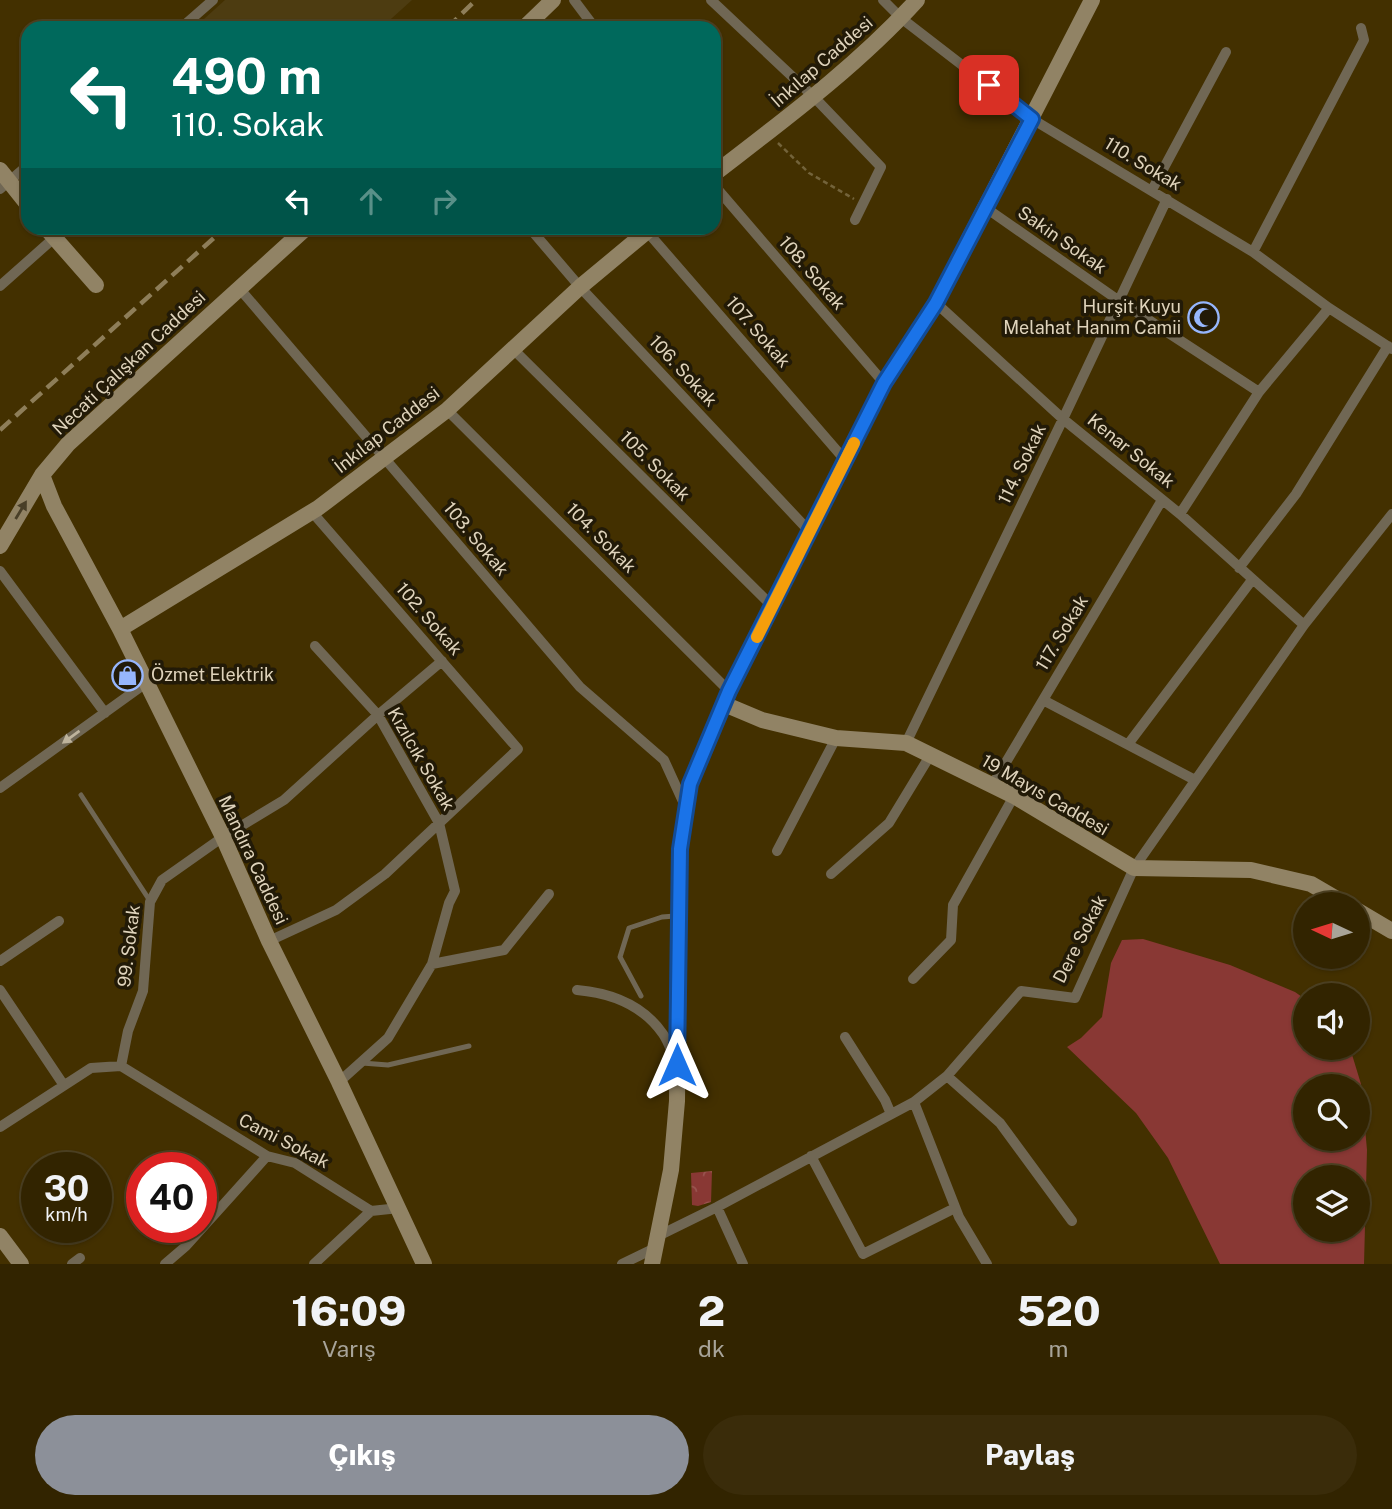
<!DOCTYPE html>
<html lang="tr">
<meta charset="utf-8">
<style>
:root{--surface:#322400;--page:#3a2c0a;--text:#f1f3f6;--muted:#a8a499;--line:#4d4122;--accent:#8c9099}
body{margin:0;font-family:"Public Sans",sans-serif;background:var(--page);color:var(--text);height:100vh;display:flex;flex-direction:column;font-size:26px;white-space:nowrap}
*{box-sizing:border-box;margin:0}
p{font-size:23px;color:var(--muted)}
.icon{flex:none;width:38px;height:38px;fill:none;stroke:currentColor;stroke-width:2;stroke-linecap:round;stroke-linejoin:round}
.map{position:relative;height:1264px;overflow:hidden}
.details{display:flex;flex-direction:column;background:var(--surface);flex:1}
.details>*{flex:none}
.guide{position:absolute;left:21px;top:21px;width:700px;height:214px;border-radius:21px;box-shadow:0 2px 5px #0004,0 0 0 2px var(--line);background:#00695c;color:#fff;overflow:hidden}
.needle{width:46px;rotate:274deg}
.tools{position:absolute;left:1293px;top:892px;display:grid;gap:14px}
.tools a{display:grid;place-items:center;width:77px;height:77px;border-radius:50%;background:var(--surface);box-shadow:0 2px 5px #0004,0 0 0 2px var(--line);font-size:35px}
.speed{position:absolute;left:21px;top:1152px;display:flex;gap:14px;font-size:35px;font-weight:700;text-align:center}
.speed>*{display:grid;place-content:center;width:91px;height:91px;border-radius:50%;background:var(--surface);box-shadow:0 2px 5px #0004,0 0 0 2px var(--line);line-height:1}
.speed small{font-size:18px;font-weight:400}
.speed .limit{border:10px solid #d22;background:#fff;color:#111}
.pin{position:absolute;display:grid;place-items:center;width:60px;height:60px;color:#fff;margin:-30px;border-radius:14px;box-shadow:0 4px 10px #0006}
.me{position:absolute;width:77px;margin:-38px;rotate:0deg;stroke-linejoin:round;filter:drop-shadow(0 0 5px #0008)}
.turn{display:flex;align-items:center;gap:24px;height:147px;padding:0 35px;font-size:32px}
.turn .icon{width:91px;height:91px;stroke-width:2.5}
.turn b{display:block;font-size:49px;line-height:60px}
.lanes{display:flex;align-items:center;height:66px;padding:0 35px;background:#0003;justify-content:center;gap:35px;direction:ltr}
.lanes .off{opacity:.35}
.eta{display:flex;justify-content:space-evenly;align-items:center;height:119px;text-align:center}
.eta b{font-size:42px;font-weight:800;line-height:49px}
.button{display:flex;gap:14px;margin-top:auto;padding:14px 35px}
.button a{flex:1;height:80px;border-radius:42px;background:var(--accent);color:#fff;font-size:28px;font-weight:800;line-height:80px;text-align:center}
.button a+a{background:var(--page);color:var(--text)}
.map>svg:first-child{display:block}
</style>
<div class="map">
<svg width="1392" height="1264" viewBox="0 0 1392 1264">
<defs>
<pattern id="park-crowns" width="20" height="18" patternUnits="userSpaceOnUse" patternTransform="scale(1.75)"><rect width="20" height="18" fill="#893834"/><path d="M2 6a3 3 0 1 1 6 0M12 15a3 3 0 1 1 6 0" fill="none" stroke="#99544f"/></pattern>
</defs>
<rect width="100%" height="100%" fill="#433000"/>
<path fill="#4d3c11" d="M225,0H412L381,28H194Z"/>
<path fill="#893834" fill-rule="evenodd" d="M1143,939L1230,965L1295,992L1305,999L1306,1048H1350L1361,1084L1367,1150L1364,1264H1220L1168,1158L1136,1113L1067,1047L1081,1038L1102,1017L1111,963L1122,940ZM1306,1087H1358V1139H1306ZM1306,1178H1358V1230H1306Z"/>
<path fill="url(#park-crowns)" d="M712,1171L711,1202L698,1206L692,1205L691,1173Z"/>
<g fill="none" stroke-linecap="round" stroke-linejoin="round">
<path stroke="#73633a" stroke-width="2.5" stroke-dasharray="5 3.5" stroke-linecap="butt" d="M778,143L809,173L854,199"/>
<path stroke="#706754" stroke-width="5" d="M81,795L150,901
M641,996L620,957L629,928L662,917L675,916
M362,1063L388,1065L469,1046"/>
<path stroke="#706754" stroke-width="10" d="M574,0L595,28
M711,0L814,97L881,167L855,220
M883,0L901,18L1032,119L1253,252L1329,308L1392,349
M181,28L213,0
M714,185L884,383
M0,189L28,165
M1152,190L1226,52
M986,208L1118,300L1259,392
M644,228L845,460
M533,232L580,287L810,532
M1253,252L1364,40L1361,28
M0,286L54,238
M239,288L580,687L664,760L685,806
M936,303L1063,419L1180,514L1304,625
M513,349L773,607
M447,410L729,691
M1180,514L1259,392L1329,308
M1239,568L1296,494L1388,346
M0,571L105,713
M315,646L378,715L439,823L455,891L449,903L432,964L388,1038L339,1082
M1043,700L1195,780
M906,743L1063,419L1167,199
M1129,743L1252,580
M993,784L1162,500
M0,788L146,683
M777,851L836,738
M831,874L889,823L931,754
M269,941L336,910L385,874L518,749L312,512
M0,961L59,921
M432,964L504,950L549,894
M913,979L951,940L953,905L1014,796
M0,990L63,1084
M577,990C611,993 643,1005 663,1034C668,1041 671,1051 675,1059
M845,1037L885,1100L891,1114
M121,1066L267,1156L295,1163L371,1211L399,1208
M947,1076L1000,1123L1072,1221
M914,1102L959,1217L987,1264
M0,1127L91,1068L121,1066L128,1031L143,991L150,902L162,880L223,837L284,800L378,715L442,661
M811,1156L863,1254L955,1208
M717,1207L743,1264
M656,1237L717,1207L914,1102L947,1076L1021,991L1075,998L1134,868L1304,625L1392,514
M72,1264L80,1258
M165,1264L186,1246L267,1156
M314,1264L371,1211
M622,1264L653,1249"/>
<path stroke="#918365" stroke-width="16" d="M524,28L553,0
M0,170L28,205
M714,174C784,120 857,66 917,0
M46,228L96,285
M42,475L54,506L120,629L223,837L269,941L339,1082L424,1264
M0,546L42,475L68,444L306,228
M120,629L318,508L447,410L580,287L651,228
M724,704L762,720L836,738L906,743L1014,796L1134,868L1251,870L1311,884L1347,905
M1358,911L1392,931
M0,1236L21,1264
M652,1264L671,1170L677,1101L680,848L690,784L729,691L884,383L936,303L1092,0"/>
<path stroke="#8e7e59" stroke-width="4.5" stroke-dasharray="14 7" stroke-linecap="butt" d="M447,28L476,0
M0,430L225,228"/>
</g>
<defs><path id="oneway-solid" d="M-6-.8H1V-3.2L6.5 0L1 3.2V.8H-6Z" transform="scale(1.75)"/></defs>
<use fill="#493f28" href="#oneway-solid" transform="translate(21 510) rotate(-59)"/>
<use fill="#beb39c" href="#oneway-solid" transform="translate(71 737) rotate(144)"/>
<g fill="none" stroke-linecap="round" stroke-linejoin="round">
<defs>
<path id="route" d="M677,1065L680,849L690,784L729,691L884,383L936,303L1032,119L989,85"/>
</defs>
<use href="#route" stroke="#114b97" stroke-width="18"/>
<use href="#route" stroke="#1a73e8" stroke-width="12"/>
<path stroke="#f59e0b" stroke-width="12" d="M757,637L854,443"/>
</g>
<defs>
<symbol id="mosque-ring" viewBox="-11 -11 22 22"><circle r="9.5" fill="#221a07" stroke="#96b6fd" stroke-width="1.5"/><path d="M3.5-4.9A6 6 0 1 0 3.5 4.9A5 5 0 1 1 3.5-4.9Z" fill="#96b6fd"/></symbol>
<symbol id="shop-ring" viewBox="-11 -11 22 22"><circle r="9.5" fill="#221a07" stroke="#96b6fd" stroke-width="1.5"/><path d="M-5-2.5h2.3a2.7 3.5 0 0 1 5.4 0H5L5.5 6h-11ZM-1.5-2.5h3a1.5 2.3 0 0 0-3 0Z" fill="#96b6fd"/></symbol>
</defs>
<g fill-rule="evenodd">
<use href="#mosque-ring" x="1186" y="300" width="35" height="35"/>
<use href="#shop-ring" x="110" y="658" width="35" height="35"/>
</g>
<g text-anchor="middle" stroke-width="7" stroke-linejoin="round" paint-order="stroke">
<g font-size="18" fill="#dfd3bb" stroke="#221a07">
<text transform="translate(822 62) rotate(-41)" y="6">İnkılap Caddesi</text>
<text transform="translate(1143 164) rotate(31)" y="6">110. Sokak</text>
<text transform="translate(1062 240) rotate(35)" y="6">Sakin Sokak</text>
<text transform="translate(812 273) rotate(49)" y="6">108. Sokak</text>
<text transform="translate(758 332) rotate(49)" y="6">107. Sokak</text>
<text transform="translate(129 363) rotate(-43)" y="6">Necati Çalışkan Caddesi</text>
<text transform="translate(683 371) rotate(47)" y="6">106. Sokak</text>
<text transform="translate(387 430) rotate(-38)" y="6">İnkılap Caddesi</text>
<text transform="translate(1131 451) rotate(39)" y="6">Kenar Sokak</text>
<text transform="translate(1022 464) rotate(-64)" y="6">114. Sokak</text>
<text transform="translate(655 466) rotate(45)" y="6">105. Sokak</text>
<text transform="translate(601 538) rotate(45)" y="6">104. Sokak</text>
<text transform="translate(476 539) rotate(50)" y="6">103. Sokak</text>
<text transform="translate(429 619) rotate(49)" y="6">102. Sokak</text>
<text transform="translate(1062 633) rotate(-59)" y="6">117. Sokak</text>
<text transform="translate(421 759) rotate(60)" y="6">Kızılcık Sokak</text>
<text transform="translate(1045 795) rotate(30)" y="6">19 Mayıs Caddesi</text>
<text transform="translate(253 860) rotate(65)" y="6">Mandıra Caddesi</text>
<text transform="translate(1080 939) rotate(-63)" y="6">Dere Sokak</text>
<text transform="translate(129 946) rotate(-83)" y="6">99. Sokak</text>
<text transform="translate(284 1141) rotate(27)" y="6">Cami Sokak</text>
</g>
<g font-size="18" fill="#dfd3bb" stroke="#221a07" text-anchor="end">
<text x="1181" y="313">Hurşit Kuyu<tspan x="1181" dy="21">Melahat Hanım Camii</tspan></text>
<text x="151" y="681" text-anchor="start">Özmet Elektrik</text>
</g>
</g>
</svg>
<div class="tools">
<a><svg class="needle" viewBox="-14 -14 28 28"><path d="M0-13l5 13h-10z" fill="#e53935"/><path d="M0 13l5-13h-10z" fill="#a8a499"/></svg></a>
<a><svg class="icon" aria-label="sound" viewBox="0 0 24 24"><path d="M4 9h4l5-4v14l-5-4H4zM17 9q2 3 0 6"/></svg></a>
<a><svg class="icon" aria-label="search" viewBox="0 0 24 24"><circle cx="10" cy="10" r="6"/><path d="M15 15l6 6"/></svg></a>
<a><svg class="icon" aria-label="layers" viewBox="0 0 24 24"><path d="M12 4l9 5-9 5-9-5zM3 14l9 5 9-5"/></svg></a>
</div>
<div class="speed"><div>30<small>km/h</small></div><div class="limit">40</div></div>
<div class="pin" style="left:989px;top:85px;background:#d93025"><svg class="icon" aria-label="arrive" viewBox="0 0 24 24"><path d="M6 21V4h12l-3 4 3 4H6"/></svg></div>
<svg class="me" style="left:677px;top:1065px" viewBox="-20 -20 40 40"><path d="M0-17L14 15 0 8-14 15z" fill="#1a73e8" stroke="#fff" stroke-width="4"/></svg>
<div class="guide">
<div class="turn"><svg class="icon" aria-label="left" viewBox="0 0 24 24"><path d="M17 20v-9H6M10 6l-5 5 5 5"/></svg><div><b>490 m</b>110. Sokak</div></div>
<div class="lanes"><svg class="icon" aria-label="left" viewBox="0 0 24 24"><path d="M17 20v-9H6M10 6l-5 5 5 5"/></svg><svg class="icon off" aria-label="ahead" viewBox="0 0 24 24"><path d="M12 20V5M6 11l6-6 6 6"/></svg><svg class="icon off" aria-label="right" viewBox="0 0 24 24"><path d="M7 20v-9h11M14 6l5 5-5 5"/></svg></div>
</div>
</div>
<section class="details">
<div class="eta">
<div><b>16:09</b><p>Varış</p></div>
<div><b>2</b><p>dk</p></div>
<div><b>520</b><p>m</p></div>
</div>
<div class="button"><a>Çıkış</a><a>Paylaş</a></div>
</section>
